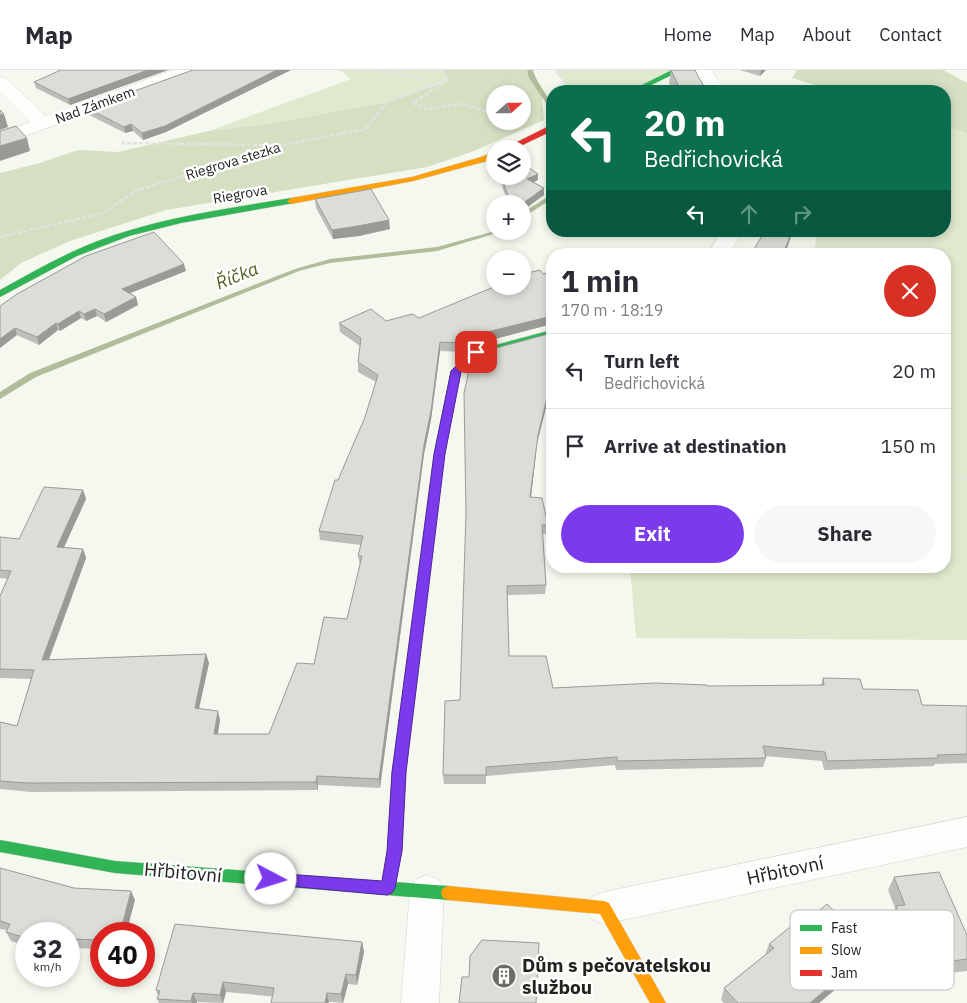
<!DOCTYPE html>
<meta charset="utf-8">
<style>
:root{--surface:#fff;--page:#f7f7f7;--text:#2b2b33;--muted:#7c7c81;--line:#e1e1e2;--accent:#7c3aed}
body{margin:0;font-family:"IBM Plex Sans",sans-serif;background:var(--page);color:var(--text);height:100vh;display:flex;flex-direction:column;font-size:19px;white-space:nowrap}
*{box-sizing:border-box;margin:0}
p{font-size:16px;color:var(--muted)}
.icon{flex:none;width:28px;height:28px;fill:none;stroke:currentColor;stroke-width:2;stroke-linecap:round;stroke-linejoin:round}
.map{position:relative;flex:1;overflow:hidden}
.details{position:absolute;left:546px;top:178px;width:405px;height:325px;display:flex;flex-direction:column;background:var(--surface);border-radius:20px;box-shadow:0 2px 8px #0003}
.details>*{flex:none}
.hud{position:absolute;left:546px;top:15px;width:405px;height:152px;border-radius:20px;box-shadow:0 2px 8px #0003;background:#0b6e4f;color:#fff;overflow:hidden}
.needle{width:32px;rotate:69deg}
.controls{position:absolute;left:486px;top:15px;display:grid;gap:10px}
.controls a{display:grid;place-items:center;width:45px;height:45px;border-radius:50%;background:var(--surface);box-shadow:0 2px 8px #0003;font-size:25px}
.speed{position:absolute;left:15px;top:852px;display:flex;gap:10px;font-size:25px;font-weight:700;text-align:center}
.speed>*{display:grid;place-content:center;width:65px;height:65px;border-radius:50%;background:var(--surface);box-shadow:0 2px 8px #0003;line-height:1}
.speed small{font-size:12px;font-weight:400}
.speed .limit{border:8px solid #d22;background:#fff;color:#111}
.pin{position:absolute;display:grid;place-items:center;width:42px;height:42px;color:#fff;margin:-21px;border-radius:10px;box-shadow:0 2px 8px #0006}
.me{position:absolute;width:55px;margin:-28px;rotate:95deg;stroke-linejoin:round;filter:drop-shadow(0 0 4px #0008)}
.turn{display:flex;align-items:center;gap:18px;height:105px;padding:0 15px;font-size:22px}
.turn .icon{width:65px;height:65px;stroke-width:2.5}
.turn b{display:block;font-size:35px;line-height:42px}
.lanes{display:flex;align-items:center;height:48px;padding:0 15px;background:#0003;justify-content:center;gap:25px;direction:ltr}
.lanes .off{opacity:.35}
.round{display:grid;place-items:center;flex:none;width:52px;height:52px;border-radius:26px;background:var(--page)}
.head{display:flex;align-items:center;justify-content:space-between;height:85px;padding:0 15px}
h1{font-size:30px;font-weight:800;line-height:38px}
.primary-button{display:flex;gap:10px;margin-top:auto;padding:10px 15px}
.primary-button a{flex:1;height:58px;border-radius:30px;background:var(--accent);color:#fff;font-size:20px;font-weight:800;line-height:58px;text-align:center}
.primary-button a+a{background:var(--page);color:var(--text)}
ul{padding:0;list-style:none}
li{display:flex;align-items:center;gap:15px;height:75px;padding:0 15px;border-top:1px solid var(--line)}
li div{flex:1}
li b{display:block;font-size:19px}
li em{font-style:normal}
header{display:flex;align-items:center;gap:30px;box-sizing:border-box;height:70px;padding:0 25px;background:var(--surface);border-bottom:1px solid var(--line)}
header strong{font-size:24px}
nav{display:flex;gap:28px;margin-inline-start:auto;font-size:18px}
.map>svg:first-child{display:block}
</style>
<header>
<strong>Map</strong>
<nav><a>Home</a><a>Map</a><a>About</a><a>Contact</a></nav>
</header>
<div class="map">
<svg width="967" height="933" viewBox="0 0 967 933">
<rect width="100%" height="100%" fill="#f4f8ee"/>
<path fill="#dfe9ce" d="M340,0H442L448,10L387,32L268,54L209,61L351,9Z
M556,0H678L634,21H570Z
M945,56L967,63V570L636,568L630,496H945V184H814L817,161H945Z"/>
<path fill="#d5dfc2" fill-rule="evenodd" d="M442,0H526L541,16L544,50L474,81L427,97L166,140L70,171L21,193L0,210V103L40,93L78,80L118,82L209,61L268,54L387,32L448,11ZM495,24H522V51H495Z
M797,0H943L967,13V63L945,56V21H835L792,8Z"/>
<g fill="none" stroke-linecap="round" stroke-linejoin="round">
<path fill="#b1bc9a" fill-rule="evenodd" d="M527,0H533C536,14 552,28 552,40L550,39L529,8Z
M552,124V129L522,148V143Z
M495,161H504L437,181L330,193L299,201L36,307L0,329V322L30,303L295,199L330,189L437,177Z"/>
<defs>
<path id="street" d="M173,0H199L196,4L0,75V62L30,52L0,22V7L6,8L46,46Z
M693,0H711L727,21H709Z
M721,161H742L730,184H708Z
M967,747V777L604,854L592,849L586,838L592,827L604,822Z
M427,805L439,810L444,821L439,933H401L410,821L415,810Z"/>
<path id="fast" d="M672,0H682L639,21H630Z
M291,128L295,131L294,133L181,153L129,166L77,186L0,227V220C31,203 62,185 95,172C157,148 225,139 291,128Z
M552,260V266L479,285L461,302L444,384L417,608L415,612L411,613L407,612L405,608L434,384L451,301L473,281Z
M0,770L115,791L448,816L453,818L455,823L453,828L448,830L115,803L0,782Z"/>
<path id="slow" d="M495,82V87L487,91L413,111L291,134L287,131L291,128L412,107L481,87Z
M411,603L415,604L417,608L406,702L402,781L394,819L392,824L387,825L382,824L380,819L388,781L392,702L405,608L407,604Z
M448,816L604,831L609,833L666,933H650L600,844L448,830L443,828L441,823L443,818Z"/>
<path id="jam" d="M549,56H552V61L514,79H503Z"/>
</defs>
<use href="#street" stroke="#d2d5ce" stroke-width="1"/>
<use href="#fast" stroke="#d2d5ce" stroke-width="1"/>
<use href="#slow" stroke="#d2d5ce" stroke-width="1"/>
<use href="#jam" stroke="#d2d5ce" stroke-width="1"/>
<path stroke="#e3e4e1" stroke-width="2.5" stroke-dasharray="4 2" stroke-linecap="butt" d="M376,0L423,8L431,16
M556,0L570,21
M443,13L413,33L425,39L463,34L495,44
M121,73L278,75
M0,167L104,143L135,121L283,75L366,59L387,32L448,10L442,0"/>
<path stroke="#e3e4e1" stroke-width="3" stroke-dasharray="4.5 2.5" stroke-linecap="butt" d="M945,405L967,409"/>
<use href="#street" fill="#fdfefc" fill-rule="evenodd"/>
<use href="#fast" fill="#30b455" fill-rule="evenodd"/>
<use href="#slow" fill="#ff9f0a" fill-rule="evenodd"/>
<use href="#jam" fill="#e5322d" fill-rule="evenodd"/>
</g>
<path fill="#bcbfb9" d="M61,0H168L70,35L36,18L34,12Z
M193,0H291L166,62L143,70L133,61L125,63L89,45L87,38Z
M671,0L706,21H673L669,13Z
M740,0H766L760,6Z
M538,104V110L534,112L544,118V125L522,141V134H508L499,106H522Z
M315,129L390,159L359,166L333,169L316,138Z
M186,201L129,223L136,227L138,235L106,252L97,246L86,251L81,248L60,261L58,260L39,275L17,265L0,236Z
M552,202V255V254L468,276L461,282L440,281L431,350L424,384L380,718L318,715V720L31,722L0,719V652L17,656L32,609L0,608V526L7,509L0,508V467L19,469L83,420L86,429L64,477L83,479L86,488L49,590L206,584L209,593L199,639L220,650L218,664H269L314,594L347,549L360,495L358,486L361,475L320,470L319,461L338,410L365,347L376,312L358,302V292L360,276L340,262L339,253L386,251L419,248L543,204Z
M537,374L531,427L548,455L547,464H543L546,515L545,524L507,525L509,586L553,618L821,615L823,608L922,635L967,636V693L935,694L934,696L824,700L822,691L765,686L766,688L763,697L616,700L615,695L486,706V714H444L443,705L460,630Z
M0,798L74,818L135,830L101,864V879L69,878V864H26V876L11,871L6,862L7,860L0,859Z
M894,807L967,865V901L924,906L917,889L902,881L890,849L895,838L888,820Z
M799,857L874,879L868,892L819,933H724L721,930L724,918L765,885L769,874Z
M362,872L364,882L357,915L348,914L343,933L226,922L223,933L197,932V933H159L157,929L158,926L156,920Z"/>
<path fill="#999b96" d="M148,0H168L70,35L68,29Z
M277,0H291L166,62L143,70L142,63Z
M761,0H766L760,6Z
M4,44L8,57L0,60V45Z
M131,54L133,61L125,63L124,57Z
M27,68L30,81L0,91V76Z
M538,104V110L527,115V109Z
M544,118V125L522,141V134Z
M389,150L390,159L359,166L333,169L332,160Z
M792,161H793L785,184H783Z
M184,194L186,201L123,226L122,219Z
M136,227L138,235L106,252L104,244Z
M95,239L97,246L86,251L84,244Z
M79,241L81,248L60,261L58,254Z
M552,245V254L468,276L461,282L460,273L467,267Z
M56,253L58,260L39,275L37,267Z
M15,258L17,265L0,278V269Z
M440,272V281L431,350L424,384L380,718L379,709L424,375Z
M552,307V314L537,374L530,436V427L538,365Z
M83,420L86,429L60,486L57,477Z
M83,479L86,488L45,599L42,590Z
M206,584L209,593L197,647L195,638Z
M218,641L220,650L216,672L214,664Z
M317,706L318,715V720L316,712Z
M131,821L135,830L126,864H120Z
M362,872L364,882L357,915L356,905Z
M874,879L868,892L819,933H810Z
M346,904L348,914L343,933L341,924Z
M223,912L226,922L223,933L220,925Z
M193,923L197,932V933H192L191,931Z
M327,923L329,933H325Z"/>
<path fill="#dbded7" stroke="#999b96" d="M61,0H148L68,29L34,12Z
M193,0H277L165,56L142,63L131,54L124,57L87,38Z
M671,0H695L706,21H681Z
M0,40L4,44L0,45Z
M16,56L27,68L0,76V61Z
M522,93L538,104L527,109L544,118L522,134H511L501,106H522Z
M371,119L389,150L358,156L332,160L315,129Z
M765,161H792L783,184H751Z
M154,162L184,194L122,219L136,227L104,244L95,239L84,244L79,241L58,254L56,253L37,267L15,258L0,269V236L17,224L86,186Z
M540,200L543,204L552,202V246L467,267L460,273L440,272L431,341L424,375L379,709L317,706L316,712L27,713L0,711V652L17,656L34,600L0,599V526L11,501L0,500V467L19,469L44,417L83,420L57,477L83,479L42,590L206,584L195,638L218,641L214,664H269L297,593L314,594L324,547L347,549L362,486H358L363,466L319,461L335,410H338L365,347L378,305L358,292L361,268L339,253L371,239L386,251L412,244L419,248L496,216H522V205L528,203Z
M552,263V307L538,365L530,427L542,428L548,455H542L546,515L507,516L509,586H546L553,618L655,613L707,615V616L824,615L823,608L860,609L863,619L918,620L922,635L967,636V684L937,685L938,688L827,691L825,682L763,676L766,688L617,691V687L486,697V705H443L445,631L460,630L466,444L464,323L470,296L485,281Z
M0,798L74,818L131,821L120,864H101V870L69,869V864H26V868L6,862L10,854L0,851Z
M939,802L967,865V889L931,894L924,877L908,869L896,836L905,835L894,807Z
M827,834L874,879L810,933H738L724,918L774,878L769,874L795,853L799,857Z
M175,854L362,872L356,905L346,904L341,924L327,923L325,933H271L274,918L223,912L220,925L193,923L191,931L157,929L160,921L156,920Z
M482,870L539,873L536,933H459L462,907H469L470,886Z"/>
<path fill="#7c3aed" stroke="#51269a" d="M476,279L481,282L480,285L461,302L445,384L406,702L402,781L395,818L392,823L387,825L266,814L264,809L266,805L271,803L382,811L387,781L392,702L434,384L451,301L473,280Z"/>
<defs>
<symbol id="building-disc" viewBox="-11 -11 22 22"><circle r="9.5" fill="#6b6e66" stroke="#fff"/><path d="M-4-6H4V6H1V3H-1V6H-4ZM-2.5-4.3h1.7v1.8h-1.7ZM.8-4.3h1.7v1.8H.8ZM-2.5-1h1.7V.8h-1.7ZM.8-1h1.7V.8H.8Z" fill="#fff"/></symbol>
</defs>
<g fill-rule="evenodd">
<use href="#building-disc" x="490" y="892" width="28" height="28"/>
</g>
<g text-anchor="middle" stroke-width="5" stroke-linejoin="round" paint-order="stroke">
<g font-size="14" fill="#21231d" stroke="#fff">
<text transform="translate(95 35) rotate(-20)" y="5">Nad Zámkem</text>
<text transform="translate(233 91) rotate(-17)" y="5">Riegrova stezka</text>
<text transform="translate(240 124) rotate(-10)" y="5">Riegrova</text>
</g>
<g font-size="18" font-style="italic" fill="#4e601d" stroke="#fff">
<text transform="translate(237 206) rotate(-22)" y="6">Říčka</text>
</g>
<g font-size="19" fill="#21231d" stroke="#fff">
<text transform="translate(785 800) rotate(-12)" y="7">Hřbitovní</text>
<text transform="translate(183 802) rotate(5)" y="7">Hřbitovní</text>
</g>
<g font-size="19" font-weight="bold" fill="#21231d" stroke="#fff" text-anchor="start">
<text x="522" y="902">Dům s pečovatelskou<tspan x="522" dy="22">službou</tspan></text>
</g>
</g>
<rect x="790" y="840" width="164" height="80" rx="8" fill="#fff" stroke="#bcbdbb" stroke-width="1"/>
<rect x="800" y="855" width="22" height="6" fill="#30b455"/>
<rect x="800" y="877" width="22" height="7" fill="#ff9f0a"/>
<rect x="800" y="900" width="22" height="6" fill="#e5322d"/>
<g font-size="14" fill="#21231d">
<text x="831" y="863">Fast</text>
<text x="831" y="885">Slow</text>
<text x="831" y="908">Jam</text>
</g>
</svg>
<div class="controls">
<a><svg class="needle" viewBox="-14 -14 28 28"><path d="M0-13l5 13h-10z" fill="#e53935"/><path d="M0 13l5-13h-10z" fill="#7c7c81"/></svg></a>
<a><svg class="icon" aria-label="layers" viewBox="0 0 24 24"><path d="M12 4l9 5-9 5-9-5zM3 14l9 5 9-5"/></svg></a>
<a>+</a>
<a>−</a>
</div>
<div class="speed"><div>32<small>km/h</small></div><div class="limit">40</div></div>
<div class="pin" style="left:476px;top:282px;background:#d93025"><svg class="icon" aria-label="arrive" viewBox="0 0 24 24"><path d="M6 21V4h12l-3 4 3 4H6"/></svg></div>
<svg class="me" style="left:271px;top:809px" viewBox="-20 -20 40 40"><circle r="19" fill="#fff"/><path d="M0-13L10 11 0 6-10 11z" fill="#7c3aed"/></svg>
<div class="hud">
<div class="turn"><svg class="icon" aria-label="left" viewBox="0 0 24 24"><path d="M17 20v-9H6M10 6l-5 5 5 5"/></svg><div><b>20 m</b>Bedřichovická</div></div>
<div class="lanes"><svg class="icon" aria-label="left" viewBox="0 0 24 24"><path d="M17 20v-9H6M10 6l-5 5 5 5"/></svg><svg class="icon off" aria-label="ahead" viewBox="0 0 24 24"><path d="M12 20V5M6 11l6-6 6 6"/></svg><svg class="icon off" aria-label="right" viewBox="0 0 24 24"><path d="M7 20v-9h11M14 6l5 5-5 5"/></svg></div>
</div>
<section class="details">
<div class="head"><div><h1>1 min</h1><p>170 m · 18:19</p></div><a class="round" style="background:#d93025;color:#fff"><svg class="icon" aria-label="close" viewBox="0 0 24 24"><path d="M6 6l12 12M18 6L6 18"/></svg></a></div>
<ul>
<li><svg class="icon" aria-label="left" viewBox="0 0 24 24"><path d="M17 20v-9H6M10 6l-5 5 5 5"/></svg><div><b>Turn left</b><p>Bedřichovická</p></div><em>20 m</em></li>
<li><svg class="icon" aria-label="arrive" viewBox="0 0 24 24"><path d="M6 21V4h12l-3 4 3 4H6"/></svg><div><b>Arrive at destination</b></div><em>150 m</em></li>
</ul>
<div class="primary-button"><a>Exit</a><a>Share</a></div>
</section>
</div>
